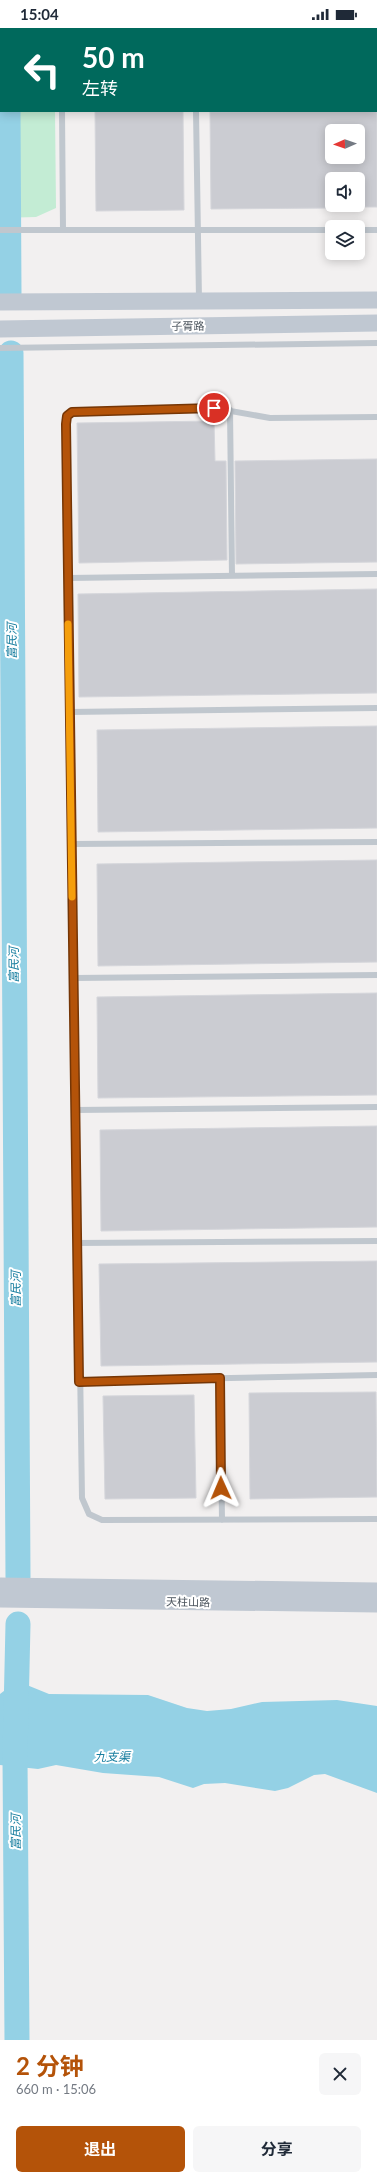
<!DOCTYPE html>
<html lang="zh">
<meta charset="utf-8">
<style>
:root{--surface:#fff;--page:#f6f6f7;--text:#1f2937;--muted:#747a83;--accent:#b45309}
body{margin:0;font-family:Lato,"Noto Sans SC",sans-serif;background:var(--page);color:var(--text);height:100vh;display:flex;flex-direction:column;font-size:15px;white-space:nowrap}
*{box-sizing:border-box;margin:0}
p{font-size:13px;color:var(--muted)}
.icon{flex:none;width:22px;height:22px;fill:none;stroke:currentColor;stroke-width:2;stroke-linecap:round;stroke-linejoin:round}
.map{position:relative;height:2012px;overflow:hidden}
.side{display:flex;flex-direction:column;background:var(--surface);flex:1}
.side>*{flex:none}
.guide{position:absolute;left:0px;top:0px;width:377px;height:84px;box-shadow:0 2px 10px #0003;background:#00695c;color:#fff;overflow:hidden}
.needle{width:26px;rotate:268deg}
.fabs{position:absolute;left:325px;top:96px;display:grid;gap:8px}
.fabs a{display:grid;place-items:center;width:40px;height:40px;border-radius:6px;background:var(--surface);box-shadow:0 2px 10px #0003;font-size:20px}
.pin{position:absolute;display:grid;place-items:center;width:34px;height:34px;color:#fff;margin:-17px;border:2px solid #fff;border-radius:50%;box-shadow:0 1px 4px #0007}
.me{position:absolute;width:44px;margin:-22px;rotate:359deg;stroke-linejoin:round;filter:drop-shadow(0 0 3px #0008)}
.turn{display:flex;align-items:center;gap:14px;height:84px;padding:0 16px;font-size:18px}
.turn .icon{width:52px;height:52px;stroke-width:2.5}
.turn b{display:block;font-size:28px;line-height:34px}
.round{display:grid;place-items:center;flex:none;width:42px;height:42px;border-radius:6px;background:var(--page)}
.head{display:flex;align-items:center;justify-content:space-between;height:68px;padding:0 16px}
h1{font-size:24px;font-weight:700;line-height:30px;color:var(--accent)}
.button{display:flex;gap:8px;margin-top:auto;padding:8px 16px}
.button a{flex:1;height:46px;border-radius:6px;background:var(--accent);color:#fff;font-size:16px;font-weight:700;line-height:46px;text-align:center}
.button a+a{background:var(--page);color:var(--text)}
.status{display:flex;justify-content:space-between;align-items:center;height:28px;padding:0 20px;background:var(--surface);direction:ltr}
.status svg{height:11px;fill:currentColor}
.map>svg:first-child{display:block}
</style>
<div class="status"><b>15:04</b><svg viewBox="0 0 49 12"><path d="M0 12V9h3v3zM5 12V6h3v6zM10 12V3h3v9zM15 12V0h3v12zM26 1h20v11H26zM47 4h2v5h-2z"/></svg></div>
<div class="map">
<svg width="377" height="2012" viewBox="0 0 377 2012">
<rect width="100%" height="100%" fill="#f2f0f0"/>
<path fill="#c3ecd4" d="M0,0H54L1,1V83H55L56,180L36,189L0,190Z"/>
<path fill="#94d1e5" d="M17,1653L49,1666L148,1667L187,1680L207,1683L231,1681L262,1674L337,1672L377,1678V1765L325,1746L314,1747L288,1760L275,1763L225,1755L204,1756L193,1760L159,1749L103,1745L56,1737L38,1741L0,1737V1666Z"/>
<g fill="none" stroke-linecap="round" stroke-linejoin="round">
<path stroke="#94d1e5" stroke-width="25" d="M8,0V1
M8,83L9,265
M11,325L18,1549
M17,2012L15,1729L18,1596"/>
</g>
<path fill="#cbccd2" stroke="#d5d6db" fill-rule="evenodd" d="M95,83H183L184,182L96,183Z
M377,83V179H358V151H332V180L211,181L210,84ZM332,103H358V129H332Z
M214,393L215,433H226L227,532L79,535L77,395Z
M377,431V534L236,536L235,433Z
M377,561V665L79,669L78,566Z
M377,698V800L98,804L97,702Z
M377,832V934L98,938L97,836Z
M377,965V1067L98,1070L97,969Z
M377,1098V1199L101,1203L100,1102Z
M377,1233V1334L101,1338L99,1236Z
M376,1364L377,1469L250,1471L249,1365Z
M194,1367L196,1470L105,1471L103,1368Z"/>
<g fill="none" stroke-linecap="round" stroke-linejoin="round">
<path stroke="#c0c7ce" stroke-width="6" d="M62,0V1
M195,0V1
M376,62H377
M62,83L63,202
M196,83L199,272
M0,202H332
M358,202H377
M0,320L377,315
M230,382L232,548
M377,389L270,390L214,380L72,384L67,388L66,396L82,1470L89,1486L102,1492L377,1491
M68,550L377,546
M70,684L377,680
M72,816L377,814
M74,950L377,947
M75,1082L377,1079
M77,1215L377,1213
M220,1350L222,1492
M79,1353L377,1347"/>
<path stroke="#c0c8d2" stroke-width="17" d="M0,274L377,272
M0,301L377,295
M0,1558L377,1563
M0,1571L377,1576"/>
</g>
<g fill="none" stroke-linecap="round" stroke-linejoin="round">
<defs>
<path id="route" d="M214,380L72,384L67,388L66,396L79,1354L220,1350L221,1460"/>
</defs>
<use href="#route" stroke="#753606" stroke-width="10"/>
<use href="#route" stroke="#b45309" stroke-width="7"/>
<path stroke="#f59e0b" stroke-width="7" d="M68,596L72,869"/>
</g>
<g text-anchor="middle" stroke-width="4" stroke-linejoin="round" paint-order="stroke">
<g font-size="11" fill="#4a535c" stroke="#fff">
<text transform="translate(188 298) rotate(-1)" y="4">子胥路</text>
<text transform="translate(188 1574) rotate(1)" y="4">天柱山路</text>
</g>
<g font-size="12" font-style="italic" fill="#197fa0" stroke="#fff">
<text transform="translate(12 613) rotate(-90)" y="4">富民河</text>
<text transform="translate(14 937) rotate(-90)" y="4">富民河</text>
<text transform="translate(16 1261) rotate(-90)" y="4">富民河</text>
<text x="112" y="1733">九支渠</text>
<text transform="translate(16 1804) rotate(-90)" y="4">富民河</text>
</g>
</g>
</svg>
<div class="fabs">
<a><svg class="needle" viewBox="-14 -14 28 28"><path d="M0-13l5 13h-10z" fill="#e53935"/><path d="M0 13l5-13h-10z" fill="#747a83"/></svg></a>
<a><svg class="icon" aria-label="sound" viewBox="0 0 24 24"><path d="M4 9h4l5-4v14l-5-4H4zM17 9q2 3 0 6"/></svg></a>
<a><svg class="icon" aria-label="layers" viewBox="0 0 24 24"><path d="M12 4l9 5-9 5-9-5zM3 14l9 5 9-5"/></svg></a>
</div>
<div class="pin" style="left:214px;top:380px;background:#d93025"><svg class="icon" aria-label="arrive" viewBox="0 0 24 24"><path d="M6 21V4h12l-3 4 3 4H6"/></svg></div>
<svg class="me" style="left:221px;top:1460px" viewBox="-20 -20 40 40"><path d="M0-17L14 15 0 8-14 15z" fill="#b45309" stroke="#fff" stroke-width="4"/></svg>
<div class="guide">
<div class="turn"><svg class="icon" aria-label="left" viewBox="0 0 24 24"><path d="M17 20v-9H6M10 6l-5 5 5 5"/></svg><div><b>50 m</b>左转</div></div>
</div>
</div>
<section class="side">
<div class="head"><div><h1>2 分钟</h1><p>660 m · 15:06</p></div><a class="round"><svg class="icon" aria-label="close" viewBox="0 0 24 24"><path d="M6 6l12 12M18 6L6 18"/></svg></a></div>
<div class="button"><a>退出</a><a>分享</a></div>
</section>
